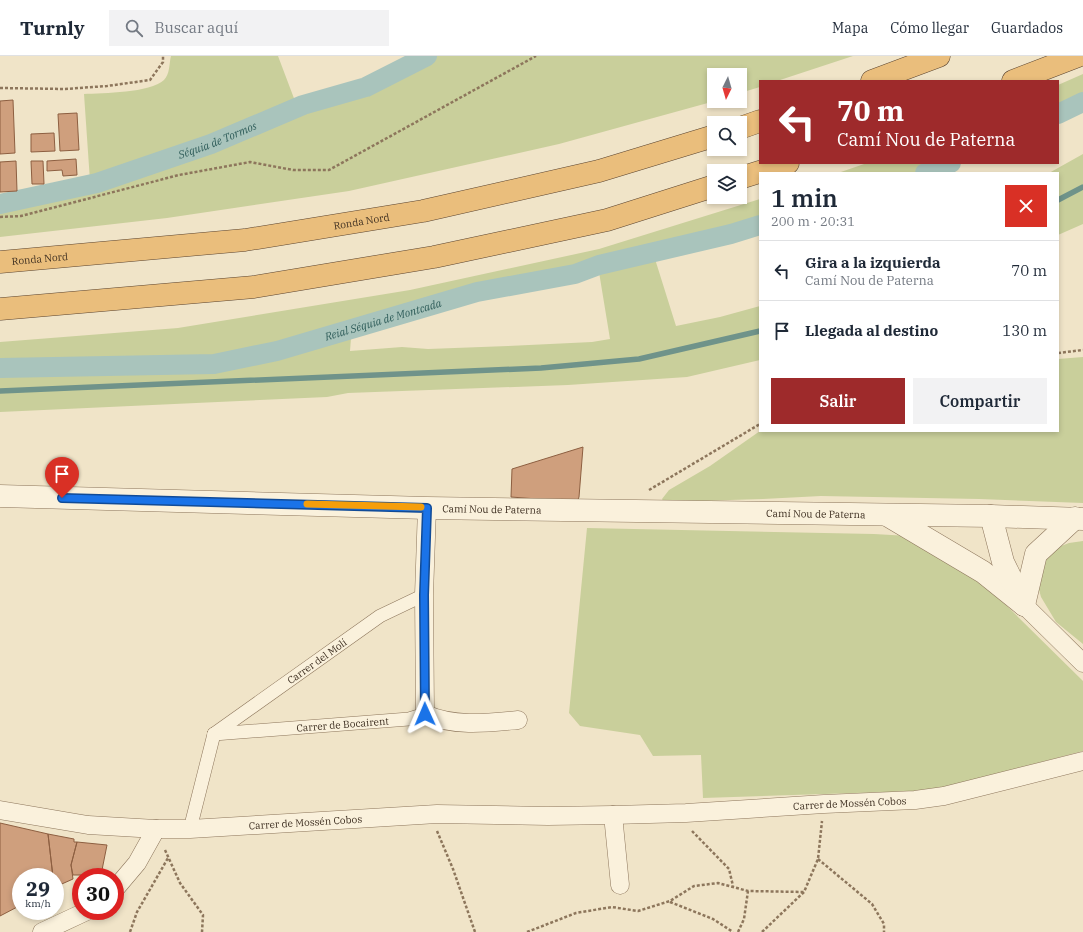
<!DOCTYPE html>
<html lang="es">
<meta charset="utf-8">
<style>
:root{--surface:#fff;--page:#f2f2f3;--text:#1f2937;--muted:#747a83;--line:#e0e1e3;--accent:#9e2a2b}
body{margin:0;font-family:"IBM Plex Serif",serif;background:var(--page);color:var(--text);height:100vh;display:flex;flex-direction:column;font-size:15px;white-space:nowrap}
*{box-sizing:border-box;margin:0}
p{font-size:13px;color:var(--muted)}
.icon{flex:none;width:22px;height:22px;fill:none;stroke:currentColor;stroke-width:2;stroke-linecap:round;stroke-linejoin:round}
.map{position:relative;flex:1;overflow:hidden}
.sheet{position:absolute;left:759px;top:116px;width:300px;height:260px;display:flex;flex-direction:column;background:var(--surface);border-radius:0px;box-shadow:0 2px 6px #0003}
.sheet>*{flex:none}
.guide{position:absolute;left:759px;top:24px;width:300px;height:84px;border-radius:0px;box-shadow:0 2px 6px #0003;background:#9e2a2b;color:#fff;overflow:hidden}
.needle{width:26px;rotate:185deg}
.buttons{position:absolute;left:707px;top:12px;display:grid;gap:8px}
.buttons a{display:grid;place-items:center;width:40px;height:40px;border-radius:0px;background:var(--surface);box-shadow:0 2px 6px #0003;font-size:20px}
.speed{position:absolute;left:12px;top:812px;display:flex;gap:8px;font-size:20px;font-weight:700;text-align:center}
.speed>*{display:grid;place-content:center;width:52px;height:52px;border-radius:50%;background:var(--surface);box-shadow:0 2px 6px #0003;line-height:1}
.speed small{font-size:10px;font-weight:400}
.speed .limit{border:6px solid #d22;background:#fff;color:#111}
.pin{position:absolute;display:grid;place-items:center;width:34px;height:34px;color:#fff;margin:-41px -17px;border-radius:50% 50% 50% 0;rotate:-45deg;box-shadow:0 0 4px #0007}
.pin .icon{rotate:45deg}
.me{position:absolute;width:44px;margin:-22px;rotate:359deg;stroke-linejoin:round;filter:drop-shadow(0 0 3px #0008)}
.turn{display:flex;align-items:center;gap:14px;height:84px;padding:0 12px;font-size:18px}
.turn .icon{width:52px;height:52px;stroke-width:2.5}
.turn b{display:block;font-size:28px;line-height:34px}
.round{display:grid;place-items:center;flex:none;width:42px;height:42px;border-radius:0px;background:var(--page)}
.head{display:flex;align-items:center;justify-content:space-between;height:68px;padding:0 12px}
h1{font-size:24px;font-weight:600;line-height:30px}
.cta{display:flex;gap:8px;margin-top:auto;padding:8px 12px}
.cta a{flex:1;height:46px;border-radius:0px;background:var(--accent);color:#fff;font-size:16px;font-weight:600;line-height:46px;text-align:center}
.cta a+a{background:var(--page);color:var(--text)}
ul{padding:0;list-style:none}
li{display:flex;align-items:center;gap:12px;height:60px;padding:0 12px;border-top:1px solid var(--line)}
li div{flex:1}
li b{display:block;font-size:15px}
li em{font-style:normal}
header{display:flex;align-items:center;gap:24px;box-sizing:border-box;height:56px;padding:0 20px;background:var(--surface);border-bottom:1px solid var(--line)}
header strong{font-size:19px}
nav{display:flex;gap:22px;margin-inline-start:auto;font-size:14px}
.search{width:280px;height:36px;background:var(--page);display:flex;align-items:center;gap:10px;box-sizing:border-box;padding:0 14px;border-radius:0px;color:var(--muted);font-size:15px}
.map>svg:first-child{display:block}
</style>
<header>
<strong>Turnly</strong>
<div class="search"><svg class="icon" aria-label="search" viewBox="0 0 24 24"><circle cx="10" cy="10" r="6"/><path d="M15 15l6 6"/></svg>Buscar aquí</div>
<nav><a>Mapa</a><a>Cómo llegar</a><a>Guardados</a></nav>
</header>
<div class="map">
<svg width="1083" height="876" viewBox="0 0 1083 876">
<rect width="100%" height="100%" fill="#f0e4c8"/>
<path fill="#c9cf9b" fill-rule="evenodd" d="M171,0H278L295,45L346,30L382,16L411,0H853L777,25H760V31L740,37V19H714V45H715L559,88L349,135L167,162L0,181V140L12,139L90,125L84,38C103,37 150,37 164,24C170,18 169,8 171,0Z
M1083,18V52L1058,64V29Z
M1083,98V168L1058,179V117H1049Z
M867,107H963L941,117H838Z
M760,143V178L655,203L676,270L720,261L760,250V304L687,321L568,329L348,337L327,341L0,356V286L178,272L410,234L599,193ZM599,216L610,283L592,286L508,290L428,293L402,291L350,295L351,282C400,266 450,249 500,237C533,229 567,228 599,216Z
M1083,301V447L979,443L821,440L763,443L664,446L662,443L669,434L710,410L760,375H1058V303Z
M587,472L874,478L909,480L962,508L1007,550L1083,625V695L946,731L918,735L703,742L701,699L653,700L640,679L580,670L569,657Z
M1083,485V588L1056,566L1041,541L1038,530L1047,500L1056,492L1069,487Z"/>
<g fill="none" stroke-linecap="round" stroke-linejoin="round">
<path stroke="#6f938a" stroke-width="5.5" d="M1058,144L1083,131
M0,335L541,312L639,303L760,275"/>
<g stroke="#a9c4bc" stroke-width="20">
<path d="M1058,58L1083,46"/>
<path d="M925,117L951,107"/>
<path id="s1" d="M0,148L97,127L211,88L303,49L366,31L427,0"/>
<path id="s2" d="M0,312L214,308L277,295L477,236L575,218L599,209L731,178L760,169"/>
</g>
</g>
<path fill="#cf9f7d" stroke="#8d5f41" d="M13,44L15,97L0,98V45Z
M77,57L79,94L60,95L58,58Z
M54,77L55,95L31,96V78Z
M76,103L77,119L63,120L62,114L47,115V105Z
M16,105L17,135L0,136V106Z
M31,105H43L44,128H32Z
M583,391L579,441L577,446L511,441L512,413Z
M0,767L48,778L53,821H21V849L0,860Z
M48,778L74,783V786H77L71,809L73,823L55,831V821H53Z
M77,786L107,789L102,814L96,819H73L71,809Z"/>
<g fill="none" stroke-linecap="round" stroke-linejoin="round">
<defs>
<g id="pedestrian">
<path id="s3" d="M214,678L380,560L424,539"/>
<path id="s4" d="M214,678L409,663L425,658"/>
<path d="M190,773L214,678"/>
</g>
<g id="minor">
<path d="M427,452L424,539L425,658C454,671 487,667 518,664"/>
<path d="M1024,549L1083,607"/>
<path id="s5" d="M0,754L88,769L156,773H190L437,758L548,760L613,759L686,757L824,748L915,744L944,740L1083,705"/>
<path d="M613,759L620,829"/>
<path d="M115,833L137,807L156,773"/>
<path d="M42,876L87,855"/>
</g>
<g id="tertiary">
<path id="s6" d="M0,440L427,452L991,460L1083,463"/>
<path d="M887,459L983,516L1024,549"/>
<path d="M991,460L1003,506L1022,545"/>
<path d="M1024,549L1036,498L1075,462"/>
</g>
<g id="trunk">
<path d="M872,25L939,0"/>
<path d="M1013,25L1078,0"/>
<path d="M740,72L760,65"/>
<path d="M740,122L788,107"/>
<path id="s7" d="M0,206L245,184L423,155L599,115L714,80"/>
<path d="M0,253L254,231L434,201L607,164L714,130"/>
</g>
</defs>
<use href="#pedestrian" stroke="#8d765c" stroke-width="14"/>
<use href="#minor" stroke="#8d765c" stroke-width="19"/>
<use href="#tertiary" stroke="#8d765c" stroke-width="23"/>
<use href="#trunk" stroke="#5b4430" stroke-width="23"/>
<path stroke="#8d765c" stroke-width="2.5" stroke-dasharray="3 2" stroke-linecap="butt" d="M0,32L65,33L107,30L150,24L163,6V0
M0,161L21,160L179,119L250,106L293,114H329L536,0
M1058,297L1083,294
M649,434L760,368
M437,775L453,813L475,876
M692,775L729,813L733,830
M165,794L180,827L203,859L202,876
M818,803L872,848L884,868V876
M670,846L713,863L733,876
M130,876L137,856L168,802
M527,876L576,857L612,851L638,855L670,845L694,830L718,827L748,835L804,836
M738,876L744,863L748,835
M762,876L804,836L818,803L822,765"/>
<use href="#pedestrian" stroke="#faf1dc" stroke-width="13"/>
<use href="#minor" stroke="#faf1dc" stroke-width="18"/>
<use href="#tertiary" stroke="#faf1dc" stroke-width="22"/>
<use href="#trunk" stroke="#eabe7c" stroke-width="22"/>
</g>
<g fill="none" stroke-linecap="round" stroke-linejoin="round">
<defs>
<path id="route" d="M62,442L427,452L424,539L425,658"/>
</defs>
<use href="#route" stroke="#114b97" stroke-width="10"/>
<use href="#route" stroke="#1a73e8" stroke-width="7"/>
<path stroke="#f59e0b" stroke-width="7" d="M307,448L421,451"/>
</g>
<g text-anchor="middle" stroke-width="4" stroke-linejoin="round" paint-order="stroke">
<g font-size="10" fill="#3d2e20" stroke="#f7eed8">
<text dy="4" stroke="none"><textPath href="#s7" startOffset="364">Ronda Nord</textPath></text>
<text dy="4" stroke="none"><textPath href="#s7" startOffset="40">Ronda Nord</textPath></text>
<text dy="4" stroke="none"><textPath href="#s6" startOffset="492">Camí Nou de Paterna</textPath></text>
<text dy="4" stroke="none"><textPath href="#s6" startOffset="816">Camí Nou de Paterna</textPath></text>
<text dy="4" stroke="none"><textPath href="#s3" startOffset="126">Carrer del Molí</textPath></text>
<text dy="4" stroke="none"><textPath href="#s4" startOffset="129">Carrer de Bocairent</textPath></text>
<text dy="4" stroke="none"><textPath href="#s5" startOffset="852">Carrer de Mossén Cobos</textPath></text>
<text dy="4" stroke="none"><textPath href="#s5" startOffset="307">Carrer de Mossén Cobos</textPath></text>
</g>
<g font-size="11" font-style="italic" fill="#2f5d5a" stroke="#f7eed8">
<text dy="4" stroke="none"><textPath href="#s1" startOffset="227">Séquia de Tormos</textPath></text>
<text dy="4" stroke="none"><textPath href="#s2" startOffset="389">Reial Séquia de Montcada</textPath></text>
</g>
</g>
</svg>
<div class="buttons">
<a><svg class="needle" viewBox="-14 -14 28 28"><path d="M0-13l5 13h-10z" fill="#e53935"/><path d="M0 13l5-13h-10z" fill="#747a83"/></svg></a>
<a><svg class="icon" aria-label="search" viewBox="0 0 24 24"><circle cx="10" cy="10" r="6"/><path d="M15 15l6 6"/></svg></a>
<a><svg class="icon" aria-label="layers" viewBox="0 0 24 24"><path d="M12 4l9 5-9 5-9-5zM3 14l9 5 9-5"/></svg></a>
</div>
<div class="speed"><div>29<small>km/h</small></div><div class="limit">30</div></div>
<div class="pin" style="left:62px;top:442px;background:#d93025"><svg class="icon" aria-label="arrive" viewBox="0 0 24 24"><path d="M6 21V4h12l-3 4 3 4H6"/></svg></div>
<svg class="me" style="left:425px;top:658px" viewBox="-20 -20 40 40"><path d="M0-17L14 15 0 8-14 15z" fill="#1a73e8" stroke="#fff" stroke-width="4"/></svg>
<div class="guide">
<div class="turn"><svg class="icon" aria-label="left" viewBox="0 0 24 24"><path d="M17 20v-9H6M10 6l-5 5 5 5"/></svg><div><b>70 m</b>Camí Nou de Paterna</div></div>
</div>
<section class="sheet">
<div class="head"><div><h1>1 min</h1><p>200 m · 20:31</p></div><a class="round" style="background:#d93025;color:#fff"><svg class="icon" aria-label="close" viewBox="0 0 24 24"><path d="M6 6l12 12M18 6L6 18"/></svg></a></div>
<ul>
<li><svg class="icon" aria-label="left" viewBox="0 0 24 24"><path d="M17 20v-9H6M10 6l-5 5 5 5"/></svg><div><b>Gira a la izquierda</b><p>Camí Nou de Paterna</p></div><em>70 m</em></li>
<li><svg class="icon" aria-label="arrive" viewBox="0 0 24 24"><path d="M6 21V4h12l-3 4 3 4H6"/></svg><div><b>Llegada al destino</b></div><em>130 m</em></li>
</ul>
<div class="cta"><a>Salir</a><a>Compartir</a></div>
</section>
</div>
